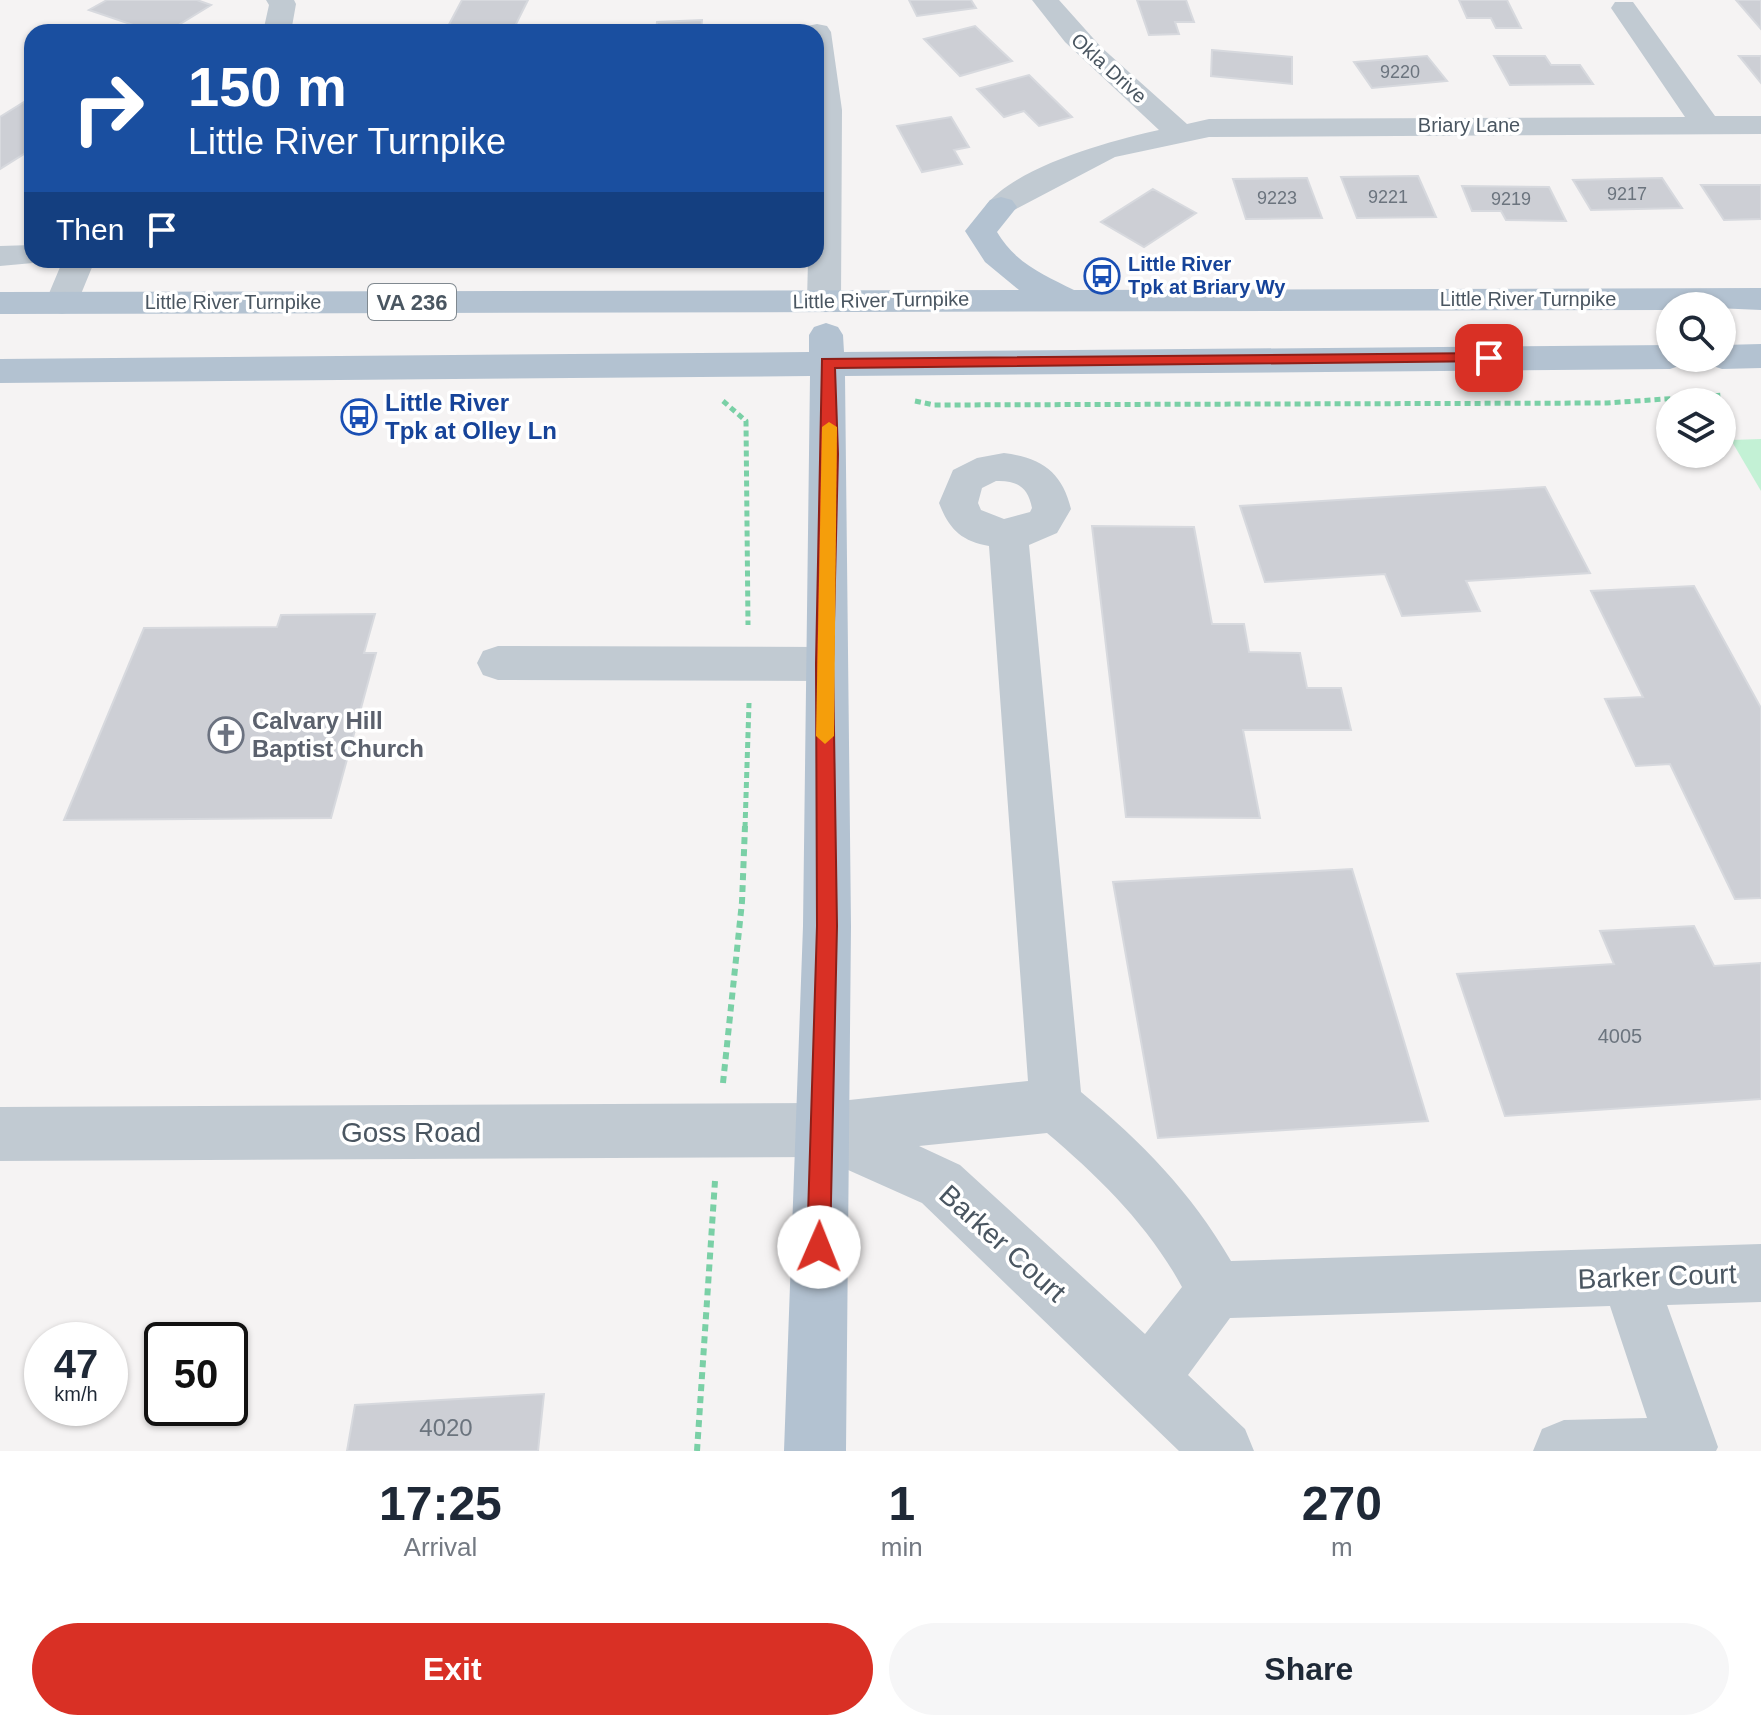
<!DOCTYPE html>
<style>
:root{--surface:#fff;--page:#f6f6f7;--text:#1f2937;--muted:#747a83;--accent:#d93025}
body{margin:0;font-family:Helvetica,sans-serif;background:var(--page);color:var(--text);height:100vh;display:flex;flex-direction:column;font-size:30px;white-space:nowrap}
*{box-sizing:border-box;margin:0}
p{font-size:26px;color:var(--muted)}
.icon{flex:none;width:44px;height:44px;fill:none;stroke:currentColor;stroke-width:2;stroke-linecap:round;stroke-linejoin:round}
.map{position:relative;height:1451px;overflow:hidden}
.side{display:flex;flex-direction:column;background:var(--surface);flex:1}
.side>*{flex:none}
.hud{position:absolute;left:24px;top:24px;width:800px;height:244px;border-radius:24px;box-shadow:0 2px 6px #0004;background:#1a4fa0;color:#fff;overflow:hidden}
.tools{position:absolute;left:1656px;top:292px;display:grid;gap:16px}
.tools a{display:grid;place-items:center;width:80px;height:80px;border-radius:50%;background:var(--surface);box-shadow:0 2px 6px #0004;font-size:40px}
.speed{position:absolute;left:24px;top:1322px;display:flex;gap:16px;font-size:40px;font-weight:700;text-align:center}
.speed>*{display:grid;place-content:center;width:104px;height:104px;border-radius:50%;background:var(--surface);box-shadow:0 2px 6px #0004;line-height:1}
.speed small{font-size:20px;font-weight:400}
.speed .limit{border:4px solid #111;border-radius:12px;background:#fff;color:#111}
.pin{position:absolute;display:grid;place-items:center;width:68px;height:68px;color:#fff;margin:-34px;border-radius:16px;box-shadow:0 4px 12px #0006}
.me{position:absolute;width:88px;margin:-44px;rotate:1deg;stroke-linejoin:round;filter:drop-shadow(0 0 6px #0008)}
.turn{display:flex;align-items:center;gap:28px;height:168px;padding:0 32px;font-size:36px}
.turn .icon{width:104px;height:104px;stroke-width:2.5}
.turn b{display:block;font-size:56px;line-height:68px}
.then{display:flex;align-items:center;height:76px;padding:0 32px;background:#0003;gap:16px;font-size:30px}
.eta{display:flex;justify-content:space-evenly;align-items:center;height:136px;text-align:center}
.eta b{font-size:48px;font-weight:700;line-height:56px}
.primary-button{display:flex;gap:16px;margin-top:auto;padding:16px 32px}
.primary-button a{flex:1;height:92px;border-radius:48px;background:var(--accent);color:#fff;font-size:32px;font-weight:700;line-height:92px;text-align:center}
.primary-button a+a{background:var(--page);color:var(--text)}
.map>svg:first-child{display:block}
</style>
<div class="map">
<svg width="1761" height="1451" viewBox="0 0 1761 1451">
<rect width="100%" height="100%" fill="#f5f3f3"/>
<path fill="#c3f1d5" d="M1761,439V491L1731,440Z"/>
<path fill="#cdcfd5" stroke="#d7d9de" stroke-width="2" d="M107,0H197L211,5L167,32H140L145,29L89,10Z
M462,0H528L512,32H445Z
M909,0H971L976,8L917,16Z
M1137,0H1186L1194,22H1175L1179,34L1149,35Z
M1459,0H1507L1521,28H1496L1491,18H1467Z
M1736,0H1761V29Z
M702,20L701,32H656L657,22Z
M975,26L1012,61L960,76L924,39Z
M1212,50L1292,57V84L1211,76Z
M1427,56L1447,81L1372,88L1354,62Z
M1494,56H1545L1551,65H1580L1593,84L1510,85Z
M1739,56H1761V83Z
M1029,75L1072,117L1039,126L1024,111L1004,117L977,89Z
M32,97V149L0,169V117Z
M951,117L969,147L954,150L962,164L922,172L897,126Z
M1418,176L1436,217L1357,218L1341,177Z
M1307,178L1322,218L1246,219L1233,179Z
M1662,178L1682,208L1591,210L1573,180Z
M1701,185H1761V219L1724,220Z
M1462,186L1549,187L1566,221L1506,220L1501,211H1472Z
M1153,189L1196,213L1144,247L1101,222Z
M1545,487L1590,573L1466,581L1480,611L1402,616L1385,574L1265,582L1240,506Z
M1092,526L1194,527L1212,624H1244L1249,652L1300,653L1307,688H1341L1351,730H1243L1260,818L1126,817Z
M1694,586L1761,708V898L1735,899L1670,764L1636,766L1605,699L1643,697L1591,591Z
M375,614L364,653H376L331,818L64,820L144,628L277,627L281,615Z
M1352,869L1428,1121L1158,1138L1113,882Z
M1694,926L1714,966L1761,963V1099L1505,1116L1457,974L1614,964L1600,931Z
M544,1394L538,1451H347L355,1405Z"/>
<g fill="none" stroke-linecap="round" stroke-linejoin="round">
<path stroke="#7ad0a6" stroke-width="5" stroke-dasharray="6 4" stroke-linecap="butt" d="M723,401L746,421L748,625
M915,401L934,405L1607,403L1724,395
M745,828L749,703"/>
<path stroke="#7ad0a6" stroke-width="6" stroke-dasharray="7 5" stroke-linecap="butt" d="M723,1083L742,902L745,826
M697,1451L715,1181"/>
<path fill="#c1cad2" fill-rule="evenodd" d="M266,0H294L296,4L291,32H263L269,5Z
M1032,0H1059L1101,47L1187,124L1209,119L1685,117L1611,8L1615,2H1633L1715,116H1761V134L1209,137L1115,157L1001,217L990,214L985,207C1013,167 1113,140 1159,130L1065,42Z
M817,24L827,26L831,32L842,110L841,301L836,309L824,312L812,309L807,301L808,260H816V32H803L807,26Z
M32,245V260L44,262L0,266V246Z
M63,260H95L74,311L62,314L50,311L45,303Z
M1004,453C1042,458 1062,472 1071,509L1057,533L1029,545L1081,1092C1142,1142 1191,1192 1231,1261L1761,1244V1302L1667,1305L1718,1447L1716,1451H1533L1542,1429L1564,1420L1647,1418L1610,1306L1230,1318L1188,1375L1245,1429L1254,1451H1179L922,1203L819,1157L0,1161V1107L821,1103L1028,1081L989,546C961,541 949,529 939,503L953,470L977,458ZM996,481C1018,480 1028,488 1032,508L1030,512L1004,519L981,510L978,503L982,488ZM1047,1133C1099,1177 1149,1226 1182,1287L1145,1334L960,1165L919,1146Z
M498,646L825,647L840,652L846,664L840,676L825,681L498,680L483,675L477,663L483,651Z"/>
<path fill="#b3c2d1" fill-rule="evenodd" d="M1001,197L1012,200L1017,207L997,232C1015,263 1044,275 1074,290L1761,288V310L1670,306V310L0,314V292L1019,290L985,262L965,231L990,200Z
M826,323L838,327L843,335L844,352L1670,345V358H1687L1682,365L1670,369L845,376L851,926L846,1451H784L803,926L810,376L0,383V359L809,352V335L814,327Z
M1761,344V368L1722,369L1710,365L1705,358H1722V345Z"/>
</g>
<path fill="#d93025" stroke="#8d1f18" stroke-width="2" d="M1489,353L1494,354V361L835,368L838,454L833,664L837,926L830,1247L827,1255L819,1259L811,1255L807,1247L817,926L816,664L822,359Z"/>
<path fill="#f59e0b" d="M829,422L837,427L834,736L825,744L816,736L822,427Z"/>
<defs>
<symbol id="bus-ring" viewBox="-11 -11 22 22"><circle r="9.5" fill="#fff" stroke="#1a4fb4" stroke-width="1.5"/><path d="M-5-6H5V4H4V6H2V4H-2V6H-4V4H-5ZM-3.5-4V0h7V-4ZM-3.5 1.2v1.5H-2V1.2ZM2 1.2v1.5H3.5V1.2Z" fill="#1a4fb4"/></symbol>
<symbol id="church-ring" viewBox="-11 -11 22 22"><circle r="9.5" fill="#fff" stroke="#6b7280" stroke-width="1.5"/><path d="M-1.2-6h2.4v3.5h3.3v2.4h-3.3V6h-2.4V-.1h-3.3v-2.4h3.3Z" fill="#6b7280"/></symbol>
</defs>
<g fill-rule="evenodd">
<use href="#bus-ring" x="1082" y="256" width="40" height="40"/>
<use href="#bus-ring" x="339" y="397" width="40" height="40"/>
<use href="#church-ring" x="206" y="715" width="40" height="40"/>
</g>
<g text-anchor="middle" stroke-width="7" stroke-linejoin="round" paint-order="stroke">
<g font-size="18" fill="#6b747e">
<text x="1400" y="78">9220</text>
<text x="1627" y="200">9217</text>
<text x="1388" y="203">9221</text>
<text x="1277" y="204">9223</text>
<text x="1511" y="205">9219</text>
</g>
<g font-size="20" fill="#4a5661" stroke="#fff">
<text transform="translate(1109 68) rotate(42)" y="7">Okla Drive</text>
<text x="1469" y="132">Briary Lane</text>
<text x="1528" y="306">Little River Turnpike</text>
<text transform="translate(881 300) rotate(-1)" y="7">Little River Turnpike</text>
<text x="233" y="309">Little River Turnpike</text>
</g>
<g font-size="20" font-weight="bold" fill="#164399" stroke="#fff" text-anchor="start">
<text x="1128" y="271">Little River<tspan x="1128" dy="23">Tpk at Briary Wy</tspan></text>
</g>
<g font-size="20" fill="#6b747e">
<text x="1620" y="1043">4005</text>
</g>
<rect fill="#fff" stroke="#808990" stroke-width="2" x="368" y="284" width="88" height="36" rx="6"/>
<g font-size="22" font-weight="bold" fill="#4a5661">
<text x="412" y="310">VA 236</text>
</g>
<g font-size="24" font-weight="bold" fill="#164399" stroke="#fff" text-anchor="start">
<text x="385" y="411">Little River<tspan x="385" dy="28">Tpk at Olley Ln</tspan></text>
</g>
<g font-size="24" font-weight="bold" fill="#5b616d" stroke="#fff" text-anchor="start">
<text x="252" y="729">Calvary Hill<tspan x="252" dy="28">Baptist Church</tspan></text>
</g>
<g font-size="24" fill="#6b747e">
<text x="446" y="1436">4020</text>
</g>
<g font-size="28" fill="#4a5661" stroke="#fff">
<text x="411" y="1142">Goss Road</text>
<text transform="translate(1003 1243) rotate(42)" y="10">Barker Court</text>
<text transform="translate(1657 1276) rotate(-2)" y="10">Barker Court</text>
</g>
</g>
</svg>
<div class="tools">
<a><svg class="icon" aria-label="search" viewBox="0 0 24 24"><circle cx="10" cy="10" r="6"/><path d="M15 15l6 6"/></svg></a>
<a><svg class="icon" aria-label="layers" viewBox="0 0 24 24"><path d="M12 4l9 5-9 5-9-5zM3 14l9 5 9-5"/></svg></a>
</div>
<div class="speed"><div>47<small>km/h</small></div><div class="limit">50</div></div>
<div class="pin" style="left:1489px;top:358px;background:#d93025"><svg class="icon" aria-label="arrive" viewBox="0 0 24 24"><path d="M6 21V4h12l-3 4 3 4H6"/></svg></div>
<svg class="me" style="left:819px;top:1247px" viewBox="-20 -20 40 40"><circle r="19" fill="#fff"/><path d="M0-13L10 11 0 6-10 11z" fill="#d93025"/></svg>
<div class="hud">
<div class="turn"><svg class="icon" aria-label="right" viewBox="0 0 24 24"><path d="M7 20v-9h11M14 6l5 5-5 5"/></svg><div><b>150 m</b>Little River Turnpike</div></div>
<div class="then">Then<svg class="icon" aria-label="arrive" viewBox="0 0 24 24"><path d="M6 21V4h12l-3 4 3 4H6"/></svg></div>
</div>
</div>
<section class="side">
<div class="eta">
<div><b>17:25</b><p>Arrival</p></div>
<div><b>1</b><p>min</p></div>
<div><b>270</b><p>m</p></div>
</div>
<div class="primary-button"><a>Exit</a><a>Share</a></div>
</section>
